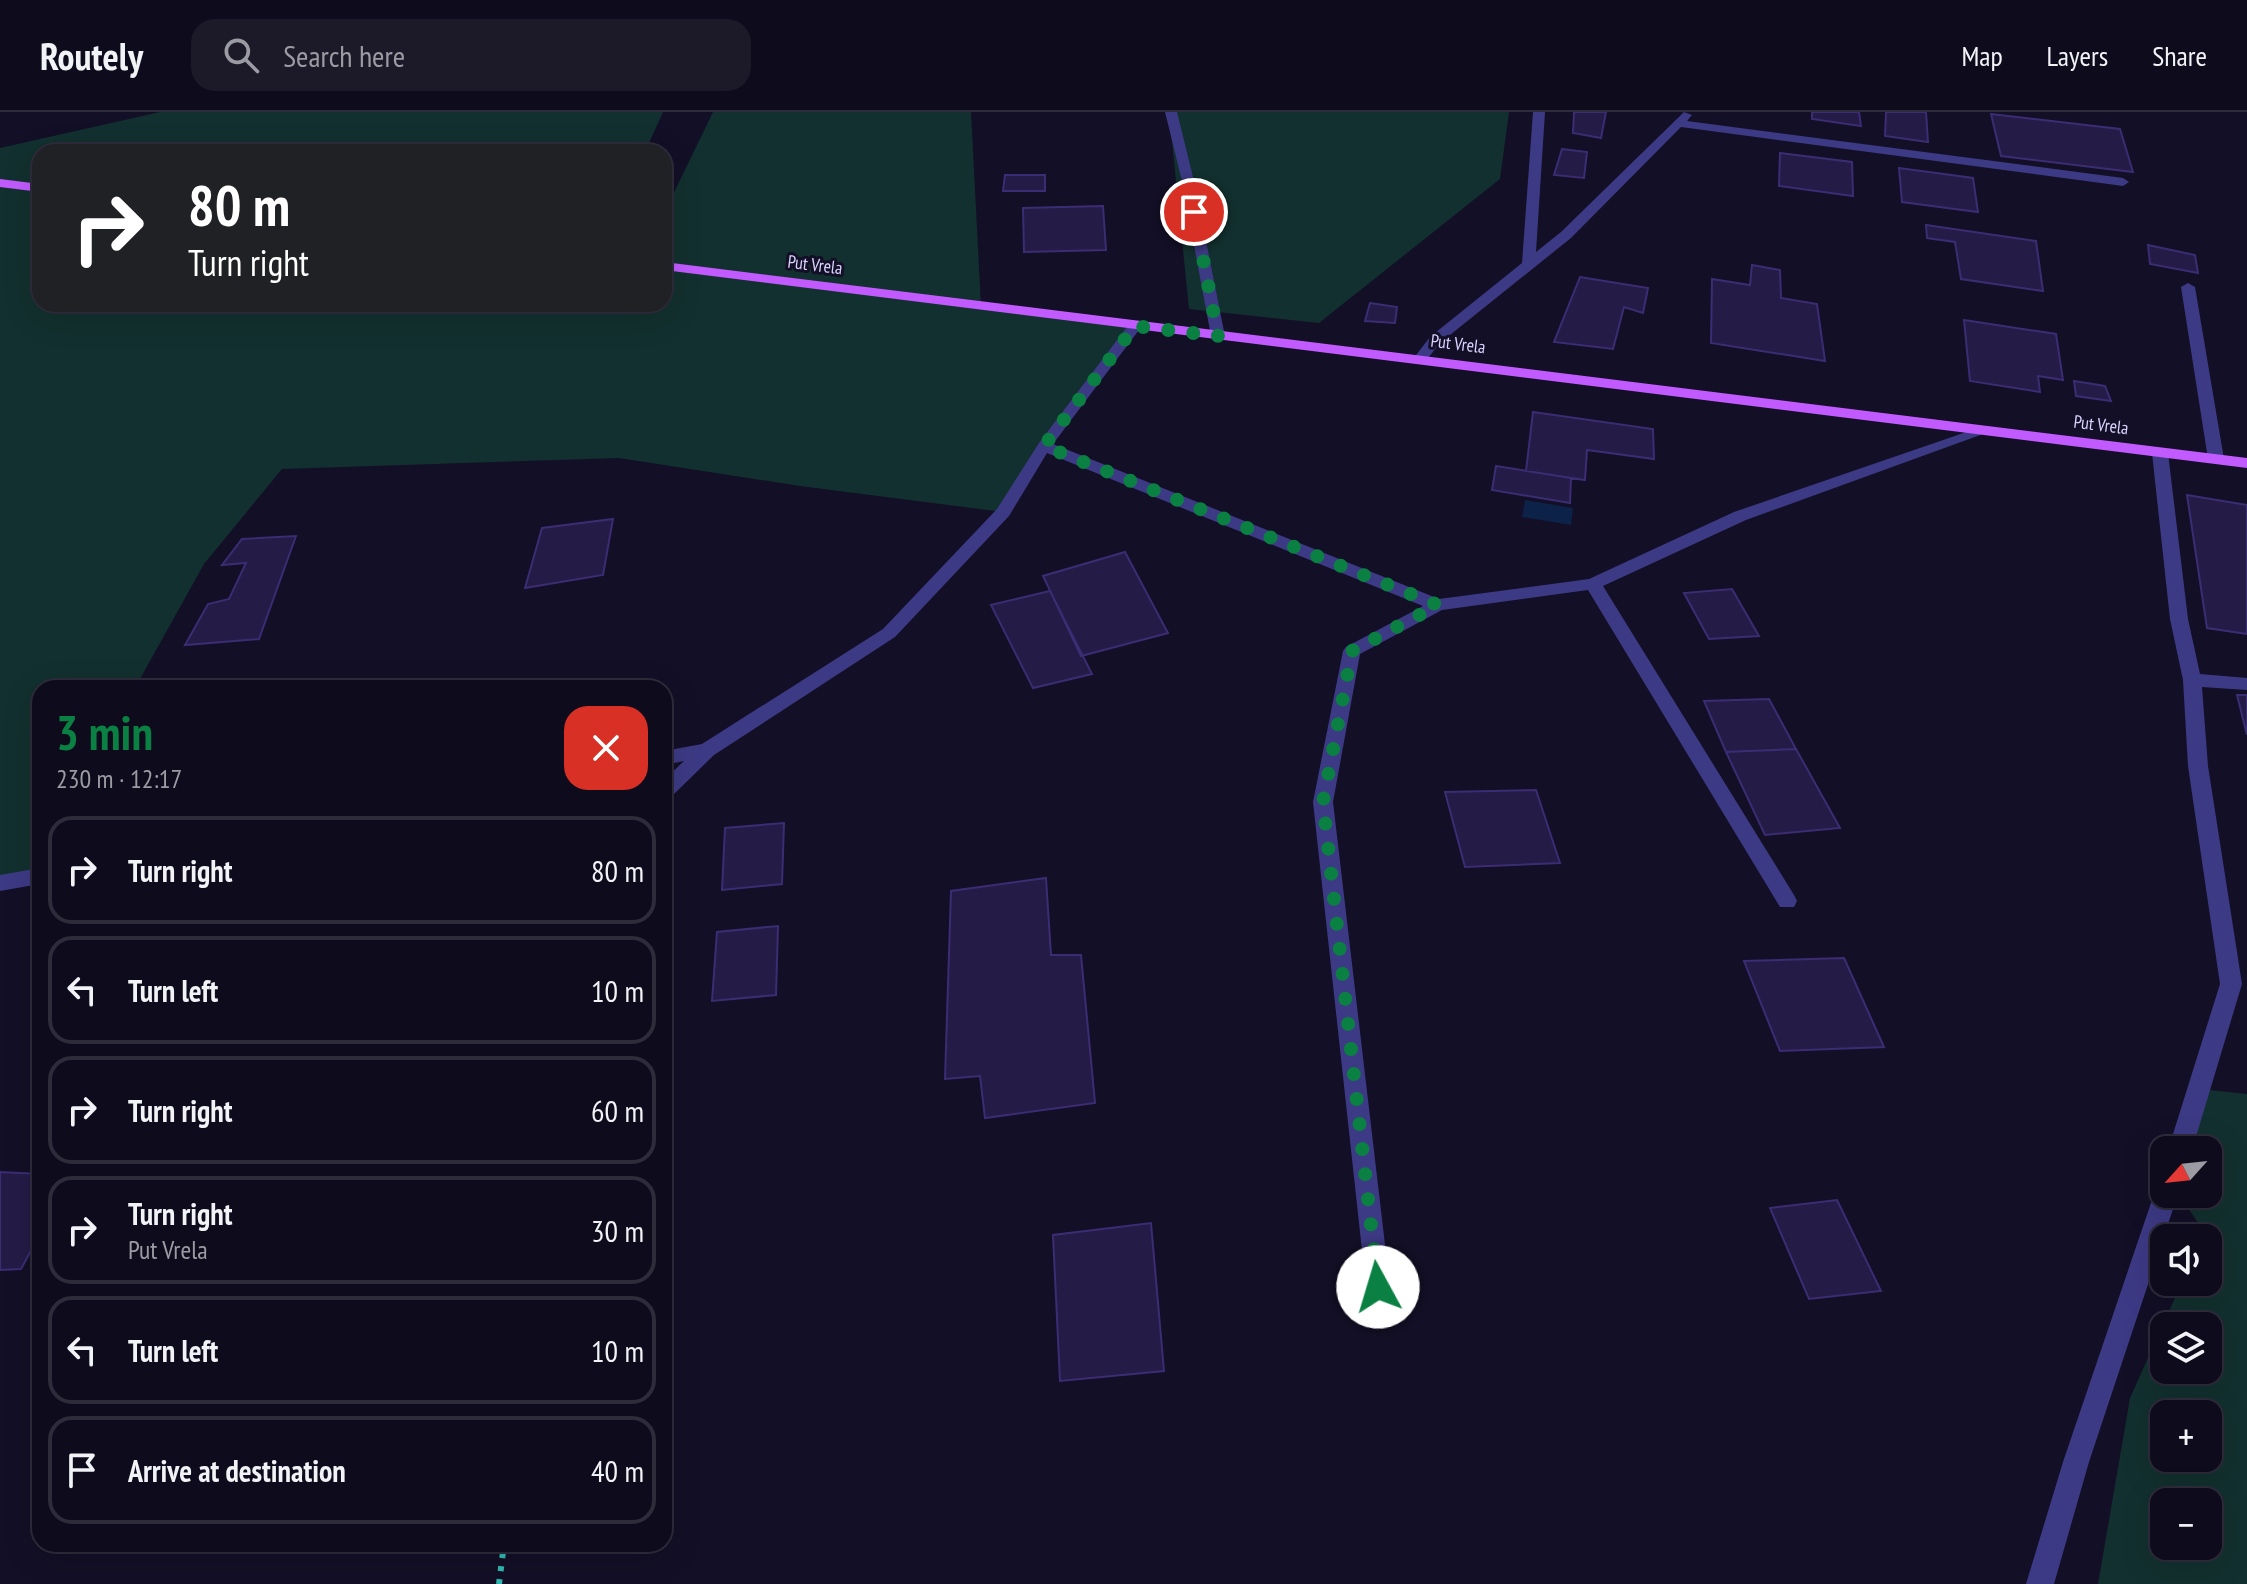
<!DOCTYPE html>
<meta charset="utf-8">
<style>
:root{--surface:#0e0b1c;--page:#1c1929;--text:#f1f3f6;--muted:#9b9ba3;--line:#2e2b3b;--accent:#0b8043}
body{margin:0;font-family:"PT Sans Narrow",sans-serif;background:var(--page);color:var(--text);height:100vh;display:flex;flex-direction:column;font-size:30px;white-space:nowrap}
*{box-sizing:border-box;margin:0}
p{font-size:26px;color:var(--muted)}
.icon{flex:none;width:44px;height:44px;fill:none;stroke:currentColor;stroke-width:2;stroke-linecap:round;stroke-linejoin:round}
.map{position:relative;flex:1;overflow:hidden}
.details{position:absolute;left:32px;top:568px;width:640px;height:872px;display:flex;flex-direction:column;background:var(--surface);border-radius:24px;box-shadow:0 8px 32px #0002,0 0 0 2px var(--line)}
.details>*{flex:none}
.hud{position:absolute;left:32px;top:32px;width:640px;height:168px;border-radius:24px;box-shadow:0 8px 32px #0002,0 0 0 2px var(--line);background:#202124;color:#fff;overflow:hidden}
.needle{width:52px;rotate:243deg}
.buttons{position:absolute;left:2150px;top:1024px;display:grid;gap:16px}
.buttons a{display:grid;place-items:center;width:72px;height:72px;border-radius:16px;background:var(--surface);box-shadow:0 8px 32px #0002,0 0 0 2px var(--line);font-size:40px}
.pin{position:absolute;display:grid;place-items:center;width:68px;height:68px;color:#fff;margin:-34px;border:4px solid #fff;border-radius:50%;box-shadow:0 2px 8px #0007}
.me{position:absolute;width:88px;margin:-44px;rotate:354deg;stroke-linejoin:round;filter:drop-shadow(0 0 6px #0008)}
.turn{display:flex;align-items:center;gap:28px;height:168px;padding:0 24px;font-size:36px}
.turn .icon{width:104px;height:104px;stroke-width:2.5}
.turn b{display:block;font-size:56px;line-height:68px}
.round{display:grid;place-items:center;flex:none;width:84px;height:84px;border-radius:24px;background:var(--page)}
.head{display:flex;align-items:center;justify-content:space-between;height:136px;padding:0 24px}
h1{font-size:48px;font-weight:700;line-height:60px;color:var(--accent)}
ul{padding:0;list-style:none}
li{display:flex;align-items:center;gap:24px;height:108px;margin:0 16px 12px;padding:0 8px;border:4px solid var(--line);border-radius:24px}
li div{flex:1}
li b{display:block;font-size:30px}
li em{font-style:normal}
header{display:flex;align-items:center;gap:48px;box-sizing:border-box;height:112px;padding:0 40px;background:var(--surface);border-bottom:2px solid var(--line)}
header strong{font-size:38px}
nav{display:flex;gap:44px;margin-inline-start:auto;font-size:28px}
.search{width:560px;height:72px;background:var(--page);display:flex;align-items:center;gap:20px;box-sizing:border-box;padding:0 28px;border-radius:24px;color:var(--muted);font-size:30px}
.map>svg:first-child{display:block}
</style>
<header>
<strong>Routely</strong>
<div class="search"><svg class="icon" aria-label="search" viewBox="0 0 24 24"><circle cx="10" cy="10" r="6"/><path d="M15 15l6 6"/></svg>Search here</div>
<nav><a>Map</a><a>Layers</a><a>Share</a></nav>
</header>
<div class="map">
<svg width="2247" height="1472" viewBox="0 0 2247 1472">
<rect width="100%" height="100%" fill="#130f26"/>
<path fill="#12302f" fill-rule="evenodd" d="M160,0H663L645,40H40V192H664V101L713,0H971L981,194L1135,214L1003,400L800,374L619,346L282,357L204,452L135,576H40V767L0,778V36Z
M1169,0H1509L1500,67L1319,211L1189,197Z
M2200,977L2247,982V1472H2098L2130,1286L2182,1170H2208V1126H2202L2204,1120L2179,1082H2208V1038H2180ZM2164,1214H2208V1258H2164ZM2164,1302H2208V1346H2164ZM2164,1390H2208V1434H2164Z"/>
<path fill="#0c2248" d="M1525,388L1573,396L1571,413L1522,405Z"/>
<path fill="#241b47" stroke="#3b2d73" stroke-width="2" d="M1574,0H1606L1601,26L1573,21Z
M1812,0H1859L1861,14L1812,7Z
M1886,0H1926L1928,30L1885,24Z
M1991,2L2120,17L2133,60L2001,44Z
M1562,37L1587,40L1584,66L1554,63Z
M1780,41L1852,50L1853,84L1779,74Z
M1899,56L1973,66L1978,100L1902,90Z
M1005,63H1045V79H1003Z
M1103,94L1106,138L1024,140L1023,96Z
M1926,113L2036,129L2043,179L1961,167L1955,130L1927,126Z
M2148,133L2195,143L2198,161L2150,152Z
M1752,153L1780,158L1781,186L1817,192L1825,249L1711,231L1712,167L1750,173Z
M1580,165L1648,176L1643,201L1624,195L1613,237L1554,230Z
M1370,191L1397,195L1395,211L1365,209Z
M1964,208L2056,222L2063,268L2038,264L2040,280L1970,269Z
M2074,269L2105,274L2111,289L2076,284Z
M1533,300L1653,317L1654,347L1587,338L1585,368L1526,359Z
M1496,354L1571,366L1570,391L1492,378Z
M2187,383L2247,393V522L2207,516Z
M613,407L603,463L525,476L542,416Z
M296,424L259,527L185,533L208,492L229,487L246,451L222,453L242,427Z
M1125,440L1168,521L1081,544L1043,464Z
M1732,477L1759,524L1709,527L1684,481Z
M1050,479L1092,562L1033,576L991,493Z
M2237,583H2247V623Z
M1769,587L1796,637L1726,640L1704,589Z
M1796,637L1840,716L1765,723L1726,640Z
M1536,678L1560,751L1465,755L1445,680Z
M784,711L782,772L722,778L725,716Z
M1046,766L1051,843H1081L1095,991L985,1006L980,964L945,967L951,779Z
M778,814L776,883L712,889L717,820Z
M1844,846L1884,935L1780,939L1744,849Z
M0,1060L40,1062V1122L21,1157L0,1158Z
M1837,1088L1881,1179L1809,1187L1770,1096Z
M1151,1111L1164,1259L1060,1269L1053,1123Z"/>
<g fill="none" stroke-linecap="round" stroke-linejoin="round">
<path stroke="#2fb8b0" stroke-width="6" stroke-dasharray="5 8" stroke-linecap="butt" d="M499,1472L504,1432"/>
<path fill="#3d3a85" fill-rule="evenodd" d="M1165,0H1177L1194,69L1225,224L1218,228L1211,224L1182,69Z
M1533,0H1545L1536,140L1561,120L1684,0L1692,3L1687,9L2123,66L2129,70L2123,74L1681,15L1571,126L1440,231L1425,250H1415L1413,247L1430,225L1522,151Z
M2188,171L2195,175L2224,347L2216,352L2208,347L2181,175Z
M1135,210L1142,214L1053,332L1439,487L1589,467L1734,400L1981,315H1991L1994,318L1746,408L1603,474L1794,783L1797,789L1794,795H1780L1588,478L1442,498L1360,542L1333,690L1390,1175L1387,1183L1378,1187L1369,1183L1366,1175L1313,690L1343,539L1346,535L1423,494L1047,341L1009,404L895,525L714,643L671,685L664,687V668L684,649L664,653V639L702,632L883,517L997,397L1039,331L1130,211Z
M2160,336L2168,341L2188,507L2200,562L2247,566V578L2202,575L2208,654L2242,872L2192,1038H2168L2220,872L2188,654L2183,568L2170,507L2152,341Z
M40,756V772L0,779V763Z
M2164,1072V1082H2178L2089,1350L2054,1472H2026L2063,1350L2154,1082L2158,1074Z"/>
<path fill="#c25bff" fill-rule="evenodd" d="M0,67L40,72V80L0,75Z
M664,150L2247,346V356L664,158Z"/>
</g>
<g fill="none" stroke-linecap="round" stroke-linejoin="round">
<path stroke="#0b8043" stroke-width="14" stroke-dasharray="0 25.2" d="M1194,100L1218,224L1135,214L1044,334L1438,493L1352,539L1323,690L1378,1175"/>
</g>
<g text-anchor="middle" stroke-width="6" stroke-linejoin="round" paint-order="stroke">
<g font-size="18" fill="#d9d4ff" stroke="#130f26">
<text transform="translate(815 153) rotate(7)" y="6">Put Vrela</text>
<text transform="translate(1458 232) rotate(7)" y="6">Put Vrela</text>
<text transform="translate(2101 313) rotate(7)" y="6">Put Vrela</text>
</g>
</g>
</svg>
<div class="buttons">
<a><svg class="needle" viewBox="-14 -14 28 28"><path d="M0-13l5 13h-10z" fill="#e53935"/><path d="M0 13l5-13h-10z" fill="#9b9ba3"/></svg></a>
<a><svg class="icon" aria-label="sound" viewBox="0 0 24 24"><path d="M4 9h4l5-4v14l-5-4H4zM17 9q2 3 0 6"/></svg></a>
<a><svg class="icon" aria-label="layers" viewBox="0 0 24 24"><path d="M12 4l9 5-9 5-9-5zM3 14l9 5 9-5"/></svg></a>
<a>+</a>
<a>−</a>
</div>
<div class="pin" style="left:1194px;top:100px;background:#d93025"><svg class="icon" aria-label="arrive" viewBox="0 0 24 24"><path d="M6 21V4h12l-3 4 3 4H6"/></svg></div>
<svg class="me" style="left:1378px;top:1175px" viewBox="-20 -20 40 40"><circle r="19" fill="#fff"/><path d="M0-13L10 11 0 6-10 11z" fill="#0b8043"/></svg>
<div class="hud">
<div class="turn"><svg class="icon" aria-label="right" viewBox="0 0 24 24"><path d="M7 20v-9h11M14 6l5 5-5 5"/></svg><div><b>80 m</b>Turn right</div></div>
</div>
<section class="details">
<div class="head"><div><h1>3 min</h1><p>230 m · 12:17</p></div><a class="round" style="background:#d93025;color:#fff"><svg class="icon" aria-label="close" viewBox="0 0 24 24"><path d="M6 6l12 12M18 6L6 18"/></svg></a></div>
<ul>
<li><svg class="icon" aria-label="right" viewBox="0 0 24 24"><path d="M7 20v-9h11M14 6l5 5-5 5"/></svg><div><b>Turn right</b></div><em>80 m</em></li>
<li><svg class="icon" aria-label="left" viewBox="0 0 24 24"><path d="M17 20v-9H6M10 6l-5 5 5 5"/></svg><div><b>Turn left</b></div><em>10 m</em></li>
<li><svg class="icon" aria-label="right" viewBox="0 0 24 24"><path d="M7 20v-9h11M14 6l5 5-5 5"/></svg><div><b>Turn right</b></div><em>60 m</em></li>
<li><svg class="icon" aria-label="right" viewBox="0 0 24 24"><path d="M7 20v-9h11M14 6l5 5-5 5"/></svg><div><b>Turn right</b><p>Put Vrela</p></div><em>30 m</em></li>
<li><svg class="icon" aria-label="left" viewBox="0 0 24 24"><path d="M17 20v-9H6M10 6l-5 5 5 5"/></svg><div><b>Turn left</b></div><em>10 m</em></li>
<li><svg class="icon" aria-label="arrive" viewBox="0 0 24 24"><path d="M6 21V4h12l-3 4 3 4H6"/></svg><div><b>Arrive at destination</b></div><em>40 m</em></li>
</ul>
</section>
</div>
